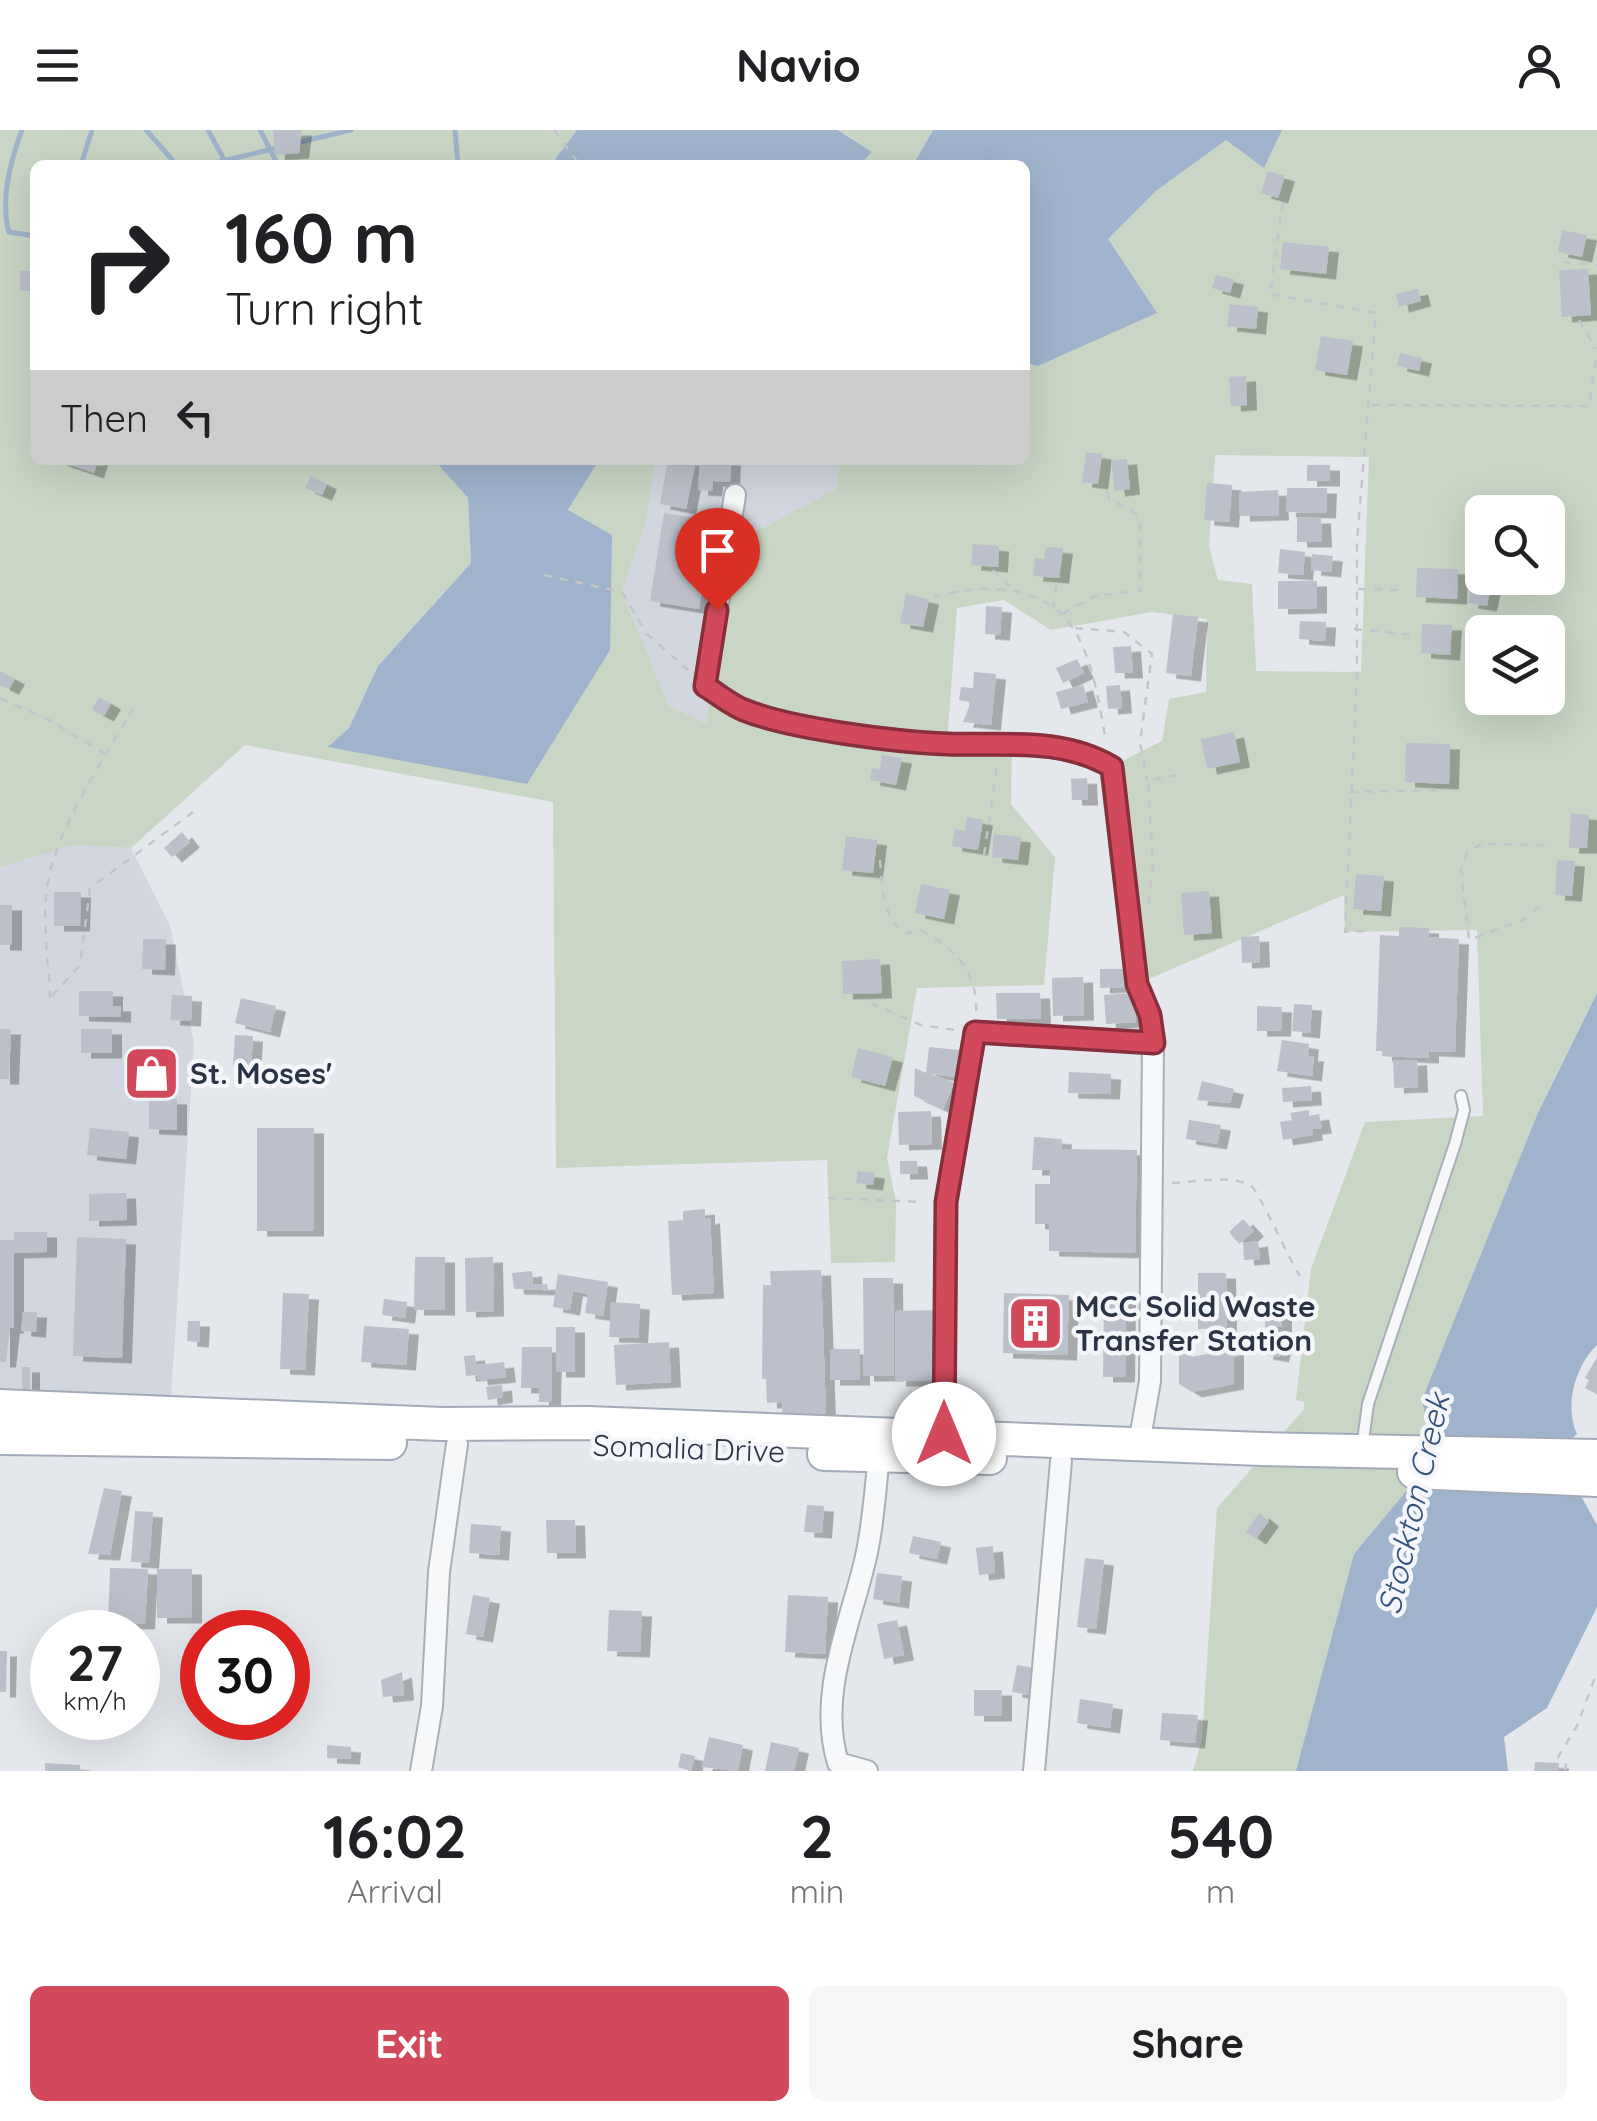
<!DOCTYPE html>
<style>
:root{--surface:#fff;--page:#f6f6f6;--text:#202124;--muted:#757577;--accent:#d1495b}
body{margin:0;font-family:Quicksand,sans-serif;background:var(--page);color:var(--text);height:100vh;display:flex;flex-direction:column;font-size:38px;white-space:nowrap}
*{box-sizing:border-box;margin:0}
p{font-size:32px;color:var(--muted)}
.icon{flex:none;width:55px;height:55px;fill:none;stroke:currentColor;stroke-width:2;stroke-linecap:round;stroke-linejoin:round}
.map{position:relative;height:1641px;overflow:hidden}
.sheet{display:flex;flex-direction:column;background:var(--surface);flex:1}
.sheet>*{flex:none}
.hud{position:absolute;left:30px;top:30px;width:1000px;height:305px;border-radius:15px;box-shadow:0 10px 40px #0002;background:#fff;color:var(--text);overflow:hidden}
.tools{position:absolute;left:1465px;top:365px;display:grid;gap:20px}
.tools a{display:grid;place-items:center;width:100px;height:100px;border-radius:15px;background:var(--surface);box-shadow:0 10px 40px #0002;font-size:50px}
.speed{position:absolute;left:30px;top:1480px;display:flex;gap:20px;font-size:50px;font-weight:700;text-align:center}
.speed>*{display:grid;place-content:center;width:130px;height:130px;border-radius:50%;background:var(--surface);box-shadow:0 10px 40px #0002;line-height:1}
.speed small{font-size:25px;font-weight:400}
.speed .limit{border:15px solid #d22;background:#fff;color:#111}
.pin{position:absolute;display:grid;place-items:center;width:85px;height:85px;color:#fff;margin:-102px -42px;border-radius:50% 50% 50% 0;rotate:-45deg;box-shadow:0 0 10px #0007}
.pin .icon{rotate:45deg}
.me{position:absolute;width:110px;margin:-55px;rotate:0deg;stroke-linejoin:round;filter:drop-shadow(0 0 8px #0008)}
.turn{display:flex;align-items:center;gap:35px;height:210px;padding:0 30px;font-size:45px}
.turn .icon{width:130px;height:130px;stroke-width:2.5}
.turn b{display:block;font-size:70px;line-height:85px}
.then{display:flex;align-items:center;height:95px;padding:0 30px;background:#0003;gap:20px;font-size:38px}
.eta{display:flex;justify-content:space-evenly;align-items:center;height:170px;text-align:center}
.eta b{font-size:60px;font-weight:700;line-height:70px}
.cta{display:flex;gap:20px;margin-top:auto;padding:20px 30px}
.cta a{flex:1;height:115px;border-radius:15px;background:var(--accent);color:#fff;font-size:40px;font-weight:700;line-height:115px;text-align:center}
.cta a+a{background:var(--page);color:var(--text)}
header{display:flex;justify-content:space-between;align-items:center;height:130px;padding:0 30px;background:var(--surface);font-size:45px;font-weight:700}
.map>svg:first-child{display:block}
</style>
<header><svg class="icon" aria-label="menu" viewBox="0 0 24 24"><path d="M4 6h16M4 12h16M4 18h16"/></svg>Navio<svg class="icon" aria-label="person" viewBox="0 0 24 24"><circle cx="12" cy="8" r="4"/><path d="M4 21q1-7 8-7t8 7"/></svg></header>
<div class="map">
<svg width="1597" height="1641" viewBox="0 0 1597 1641">
<defs>
<filter id="shadow"><feDropShadow dx="10" dy="5.5" stdDeviation="0" flood-color="#0004"/></filter>
</defs>
<rect width="100%" height="100%" fill="#e4e7ec"/>
<path fill="#d2d6de" d="M655,330H840L836,359L742,409L706,595L669,576L622,462L647,389Z
M0,485L74,715L131,718L170,796L194,913L170,1283L0,1276Z"/>
<path fill="#c9d6c5" fill-rule="evenodd" d="M0,0H577L551,35H35V330H434L468,368L471,433L378,536L349,598L527,654L568,380L599,330H655L647,389L622,462L669,576L706,594L742,409L836,359L840,330H1025V233L1038,236L1156,183L1107,109L1156,61L1226,10L1264,37L1282,0H1597V863L1537,985L1423,1270L1428,1301L1419,1346L1296,1641H1193L1202,1609L1217,1378L1304,1279V1272L1296,1270L1311,1139L1365,992L1483,986L1477,800L1345,802L1344,765L1137,854L1111,637L1162,611L1169,569L1206,562L1207,489L1152,482L1051,500L1004,470L957,478L947,614L1012,612L1011,674L1055,727L1044,855L917,858L887,1028L896,1072L895,1132L831,1133L827,1030L556,1038L553,672L245,615L131,718L73,715L0,737ZM1215,325L1369,327L1361,542L1256,541L1252,454L1218,450L1209,417ZM1482,382H1548V448H1482ZM1482,502H1548V568H1482Z
M839,0H933L913,35H859L872,22Z"/>
<path fill="#9fb4cc" d="M577,0H838L872,22L859,35H551Z
M933,0H1282L1264,38L1226,10L1156,61L1108,109L1157,183L1038,236L1025,233V35H913Z
M434,330H599L568,380L612,405L610,520L527,654L328,617L349,598L378,536L471,433L468,368Z
M1597,863V1215C1575,1236 1564,1276 1577,1304L1567,1313L1570,1346L1597,1395V1477L1547,1578L1504,1607L1508,1641H1296L1354,1424L1419,1346L1428,1301L1422,1270L1537,985Z"/>
<g fill="none" stroke-linecap="round" stroke-linejoin="round">
<path stroke="#9fb4cc" stroke-width="5" d="M22,0C10,32 0,70 9,102L35,106
M146,0L177,35
M208,0L227,35
M260,0L278,35
M455,0L458,35
M296,13L351,0
M81,35L92,0
M206,35L281,17"/>
</g>
<path fill="#bbc0ca" filter="url(#shadow)" d="M273,0H302L299,23L275,25Z
M1268,41L1285,46L1278,68L1261,63Z
M1562,100L1587,105L1582,127L1558,122Z
M1283,112L1329,117L1326,144L1280,139Z
M1588,139L1591,185L1562,187L1559,140Z
M20,141H35V161H20Z
M1216,145L1234,149L1230,163L1212,158Z
M1418,159L1421,171L1399,177L1396,164Z
M1230,174L1258,177L1256,199L1227,196Z
M1321,206L1353,211L1347,245L1315,240Z
M1400,223L1422,228L1419,241L1397,236Z
M1246,246L1247,275L1231,276L1229,247Z
M1086,322L1102,324L1098,354L1082,352Z
M1127,329L1130,359L1115,361L1111,330Z
M56,330H98L94,343Z
M668,330H696L686,379L660,374Z
M700,330H731L730,352L713,351L712,361L698,360Z
M1307,335H1330V351H1307Z
M311,346L327,354L322,365L305,358Z
M1207,353L1232,355L1229,392L1204,390Z
M1287,358H1327L1326,383L1286,382Z
M1278,360L1279,385L1240,386L1239,362Z
M664,383L713,391L699,479L650,471Z
M1297,388H1321L1322,412H1297Z
M973,414L999,416L998,437L971,435Z
M1046,417L1063,418L1059,448L1033,446L1035,428L1044,429Z
M1280,419L1305,422L1303,445L1278,443Z
M1312,424L1333,426L1331,442L1311,440Z
M1417,438L1458,439L1457,469L1416,467Z
M1473,448L1492,452L1487,476L1468,473Z
M1278,451H1317V478L1278,479Z
M906,464L929,469L923,497L900,493Z
M986,476L1002,477L1000,505L985,504Z
M1173,484L1198,487L1191,546L1166,543Z
M1300,491L1326,492L1325,511L1299,509Z
M1422,494L1452,495L1450,525L1421,523Z
M1131,516L1133,543H1115L1113,517Z
M1077,529L1084,543L1063,553L1056,538Z
M0,541L15,549L9,559L0,555Z
M974,542L996,544L991,595L963,592L971,572L959,570L961,557L973,558Z
M1083,555L1088,572L1061,579L1056,562Z
M1120,555L1122,578L1108,579L1106,556Z
M99,567L111,574L104,586L92,580Z
M1234,602L1240,632L1207,639L1201,609Z
M1406,613L1450,614L1449,654L1405,652Z
M882,625L902,628L896,655L870,650L872,638L880,639Z
M1087,648L1088,670H1072L1071,649Z
M1571,683L1589,685L1587,718H1569Z
M967,687L983,690L978,720L952,716L955,699L965,701Z
M182,702L190,712L172,727L164,718Z
M994,704L1021,707L1018,730L992,727Z
M846,706L877,710L873,743L842,740Z
M1557,730L1575,731L1572,766L1555,765Z
M1356,744L1384,746L1381,781L1353,779Z
M921,754L950,760L944,789L915,783Z
M1209,761L1212,803L1184,805L1181,763Z
M54,762H81L80,796H54Z
M0,775H12V815H0Z
M1399,797L1429,798V807L1459,809L1455,922L1429,921V928L1382,926V921H1376L1380,805L1399,806Z
M1259,806L1260,832L1242,833L1241,807Z
M143,809H166L165,840L142,839Z
M880,829L882,863L843,864L842,831Z
M1100,839H1125V857L1100,858Z
M1083,847L1084,885L1053,886L1052,848Z
M79,861H113V876H121V887L79,886Z
M996,863H1040L1041,889H997Z
M1133,863L1136,892L1106,894L1104,865Z
M172,865L192,866L191,891L170,890Z
M241,868L276,876L270,902L235,893Z
M1294,874L1312,875L1310,903L1292,901Z
M1257,876L1282,877L1281,901H1257Z
M0,899H11L9,949H0Z
M81,899H112V923H81Z
M235,905L253,906L251,937L233,936Z
M1282,910L1309,914L1308,926H1314L1312,946L1277,941Z
M929,917L959,920L956,947L931,944L954,953L943,979L914,966L915,938L926,943Z
M858,918L893,927L885,956L851,947Z
M1393,930H1417L1418,957L1394,958Z
M1069,942L1111,944L1110,964L1068,963Z
M1202,951L1234,959L1230,973L1197,970Z
M1311,956L1312,970L1283,972L1282,958Z
M149,968L177,969V1000L149,999Z
M1309,980V986L1319,984L1322,998L1312,999L1313,1005L1283,1010L1280,992L1292,990L1290,983Z
M931,981L932,1014L899,1015L898,982Z
M1189,990L1221,995L1217,1014L1186,1009Z
M90,998L129,1002L126,1029L87,1025Z
M257,998H314V1101H257Z
M1034,1007L1062,1009L1061,1019L1137,1020L1135,1123L1049,1121V1094H1035V1054H1050V1040H1032Z
M900,1031H917L918,1044H900Z
M858,1041L875,1043L873,1055L856,1053Z
M126,1063L127,1090L89,1091V1064Z
M705,1079V1089L710,1088L714,1163L672,1165L668,1091L683,1090V1081Z
M1243,1089L1254,1101L1239,1114L1229,1102Z
M14,1102H47V1122L14,1123V1198H10L6,1232H0V1110H14Z
M77,1107L126,1109L122,1228L73,1226Z
M1258,1111L1260,1129L1244,1130L1243,1113Z
M415,1127H445V1180H414Z
M493,1127L494,1181L466,1182L465,1128Z
M821,1140L826,1285L782,1286V1272L767,1273L766,1249H762L763,1155H771L770,1141Z
M532,1141L533,1155L547,1154L548,1160L514,1159L512,1143Z
M1198,1143H1226L1227,1198L1198,1199Z
M558,1144L608,1152L603,1186L585,1183L588,1164L573,1161L570,1180L553,1177Z
M863,1148H893L894,1246H864Z
M283,1163L309,1164L305,1240L280,1239Z
M1004,1163L1069,1165L1067,1225L1003,1223Z
M1104,1168H1126L1125,1247H1103Z
M384,1169L407,1172L405,1188L382,1185Z
M611,1172L640,1174L638,1208L609,1207Z
M938,1180L939,1251H896L895,1181Z
M1266,1180H1282V1197H1265Z
M23,1182H37L36,1202L21,1201Z
M188,1191H200L199,1212L187,1211Z
M364,1196L409,1199L406,1235L361,1232Z
M556,1197H575V1242H556Z
M1266,1206L1283,1209L1279,1227L1263,1224Z
M669,1212L671,1252L616,1255L614,1215Z
M522,1217H552L551,1272H539V1258H521Z
M830,1219H860V1250H830Z
M1179,1219L1191,1227L1234,1219V1254L1192,1262L1179,1254Z
M475,1225L476,1235L504,1232L506,1247L478,1250L477,1245L466,1246L464,1226Z
M1597,1227V1264L1585,1258L1589,1250L1585,1248Z
M22,1237H30V1261H22Z
M502,1255L503,1267L488,1270L486,1257Z
M104,1358L122,1361L110,1425L88,1424Z
M807,1375L824,1376L822,1403L804,1402Z
M135,1381L153,1382L149,1433L131,1432Z
M1259,1383L1269,1391L1256,1409L1246,1402Z
M546,1390H575L576,1423H547Z
M471,1394L501,1396L499,1425L469,1423Z
M913,1406L941,1412L937,1429L909,1423Z
M993,1416L995,1443L979,1445L976,1418Z
M1085,1428L1104,1430L1096,1499L1077,1497Z
M110,1438L148,1439L145,1494L108,1493Z
M157,1439H192V1488H157Z
M877,1443L902,1446L899,1473L873,1469Z
M473,1465L490,1468L483,1507L466,1504Z
M788,1465L828,1467L825,1524L785,1522Z
M609,1480L642,1481L640,1522L607,1521Z
M897,1490L904,1525L884,1529L877,1494Z
M0,1521H7L6,1562H0Z
M1017,1535L1040,1539L1035,1566L1012,1562Z
M402,1542L404,1565L383,1567L381,1550Z
M974,1560H1002V1586H974Z
M1080,1569L1113,1574L1110,1598L1077,1593Z
M1162,1583L1198,1585L1195,1613L1160,1610Z
M709,1607L743,1615L738,1641L702,1637Z
M771,1612L799,1618L794,1641H765Z
M327,1615L351,1617L350,1629L327,1628Z
M681,1623L695,1626L691,1641L678,1637Z
M1535,1632L1559,1633L1558,1641H1534Z
M45,1633L80,1635V1641H45Z"/>
<g fill="none" stroke-linecap="round" stroke-linejoin="round">
<defs>
<path id="service" d="M1362,1318L1368,1274L1455,1014L1464,980L1461,966"/>
<path id="minor" d="M735,365L705,556C718,564 731,575 744,580C792,599 896,612 948,614C1005,616 1061,607 1111,637L1137,854L1150,885L1153,913L1150,1251L1139,1314
M944,1304L946,1072L975,902L1153,913
M421,1641L432,1576L439,1442L457,1314
M867,1641L838,1633C818,1566 848,1500 864,1435C873,1400 875,1361 879,1326
M1034,1641L1061,1331"/>
<path id="primary" d="M0,1276L442,1294L588,1293L1262,1319L1597,1326
M0,1308L390,1313
M824,1324L990,1328
M1414,1342L1597,1350"/>
</defs>
<use href="#service" stroke="#a9aeb7" stroke-width="14"/>
<use href="#minor" stroke="#a9aeb7" stroke-width="24"/>
<use href="#primary" stroke="#a3abb8" stroke-width="36"/>
<path stroke="#c2c5cb" stroke-width="2.5" stroke-dasharray="8 8" stroke-linecap="butt" d="M554,0L579,34
M1283,72L1270,164L1376,183L1357,410V546L1345,802L1366,801
M1563,132L1597,135
M1579,190L1596,219
M1371,275L1589,276L1597,222
M993,440L1010,457
M544,445L622,462L647,504L688,540
M1358,459L1405,460
M934,467C979,453 1046,453 1074,500C1094,532 1099,575 1106,611
M1053,479L1057,450
M1062,484L1094,466L1140,461V387L1109,368L1105,354
M1075,498L1124,502L1152,524L1140,612L1147,650
M1354,499L1412,505
M0,568L51,591L106,624
M1349,662L1442,660
M984,725L997,635
M880,730C882,754 882,792 907,803L921,800C956,819 979,844 976,885
M1148,773L1153,736L1148,651L1183,644
M1539,777L1525,789L1469,810L1461,740L1468,720L1483,714L1548,715
M52,866L80,835L90,758L193,682
M50,868C49,835 43,800 46,767C52,701 102,634 133,578
M871,873L921,895L955,900
M1172,1053C1195,1052 1230,1044 1251,1056C1259,1061 1289,1130 1300,1146
M828,1068L924,1072
M1565,1641L1566,1635L1558,1627L1577,1596L1597,1542"/>
<use href="#service" stroke="#f7f8fa" stroke-width="10"/>
<use href="#minor" stroke="#f7f8fa" stroke-width="20"/>
<use href="#primary" stroke="#fff" stroke-width="32"/>
</g>
<g fill="none" stroke-linecap="round" stroke-linejoin="round">
<defs>
<path id="route" d="M717,480L705,556C718,564 731,575 744,580C791,599 896,612 948,614C1005,616 1061,607 1112,637L1137,854L1150,885L1154,913L975,902L946,1072L944,1304"/>
</defs>
<use href="#route" stroke="#882f3b" stroke-width="25"/>
<use href="#route" stroke="#d1495b" stroke-width="18"/>
</g>
<defs>
<symbol id="shop-square" viewBox="-11 -11 22 22"><rect x="-9" y="-9" width="18" height="18" rx="4" fill="#d1495b" stroke="#f4f6f9"/><path d="M-5-2.5h2.3a2.7 3.5 0 0 1 5.4 0H5L5.5 6h-11ZM-1.5-2.5h3a1.5 2.3 0 0 0-3 0Z" fill="#fff"/></symbol>
<symbol id="building-square" viewBox="-11 -11 22 22"><rect x="-9" y="-9" width="18" height="18" rx="4" fill="#d1495b" stroke="#f4f6f9"/><path d="M-4-6H4V6H1V3H-1V6H-4ZM-2.5-4.3h1.7v1.8h-1.7ZM.8-4.3h1.7v1.8H.8ZM-2.5-1h1.7V.8h-1.7ZM.8-1h1.7V.8H.8Z" fill="#fff"/></symbol>
</defs>
<g fill-rule="evenodd">
<use href="#shop-square" x="120" y="912" width="63" height="63"/>
<use href="#building-square" x="1004" y="1162" width="63" height="63"/>
</g>
<g text-anchor="middle" stroke-width="9" stroke-linejoin="round" paint-order="stroke">
<g font-size="30" font-weight="bold" fill="#2b3445" stroke="#f4f6f9" text-anchor="start">
<text x="190" y="954">St. Moses'</text>
<text x="1075" y="1187">MCC Solid Waste<tspan x="1075" dy="34">Transfer Station</tspan></text>
</g>
<g font-size="30" fill="#2b3445" stroke="#f4f6f9">
<text transform="translate(689 1319) rotate(2)" y="10">Somalia Drive</text>
</g>
<g font-size="32" font-style="italic" fill="#34527a" stroke="#f4f6f9">
<text transform="translate(1414 1374) rotate(-77)" y="11">Stockton Creek</text>
</g>
</g>
</svg>
<div class="tools">
<a><svg class="icon" aria-label="search" viewBox="0 0 24 24"><circle cx="10" cy="10" r="6"/><path d="M15 15l6 6"/></svg></a>
<a><svg class="icon" aria-label="layers" viewBox="0 0 24 24"><path d="M12 4l9 5-9 5-9-5zM3 14l9 5 9-5"/></svg></a>
</div>
<div class="speed"><div>27<small>km/h</small></div><div class="limit">30</div></div>
<div class="pin" style="left:717px;top:480px;background:#d93025"><svg class="icon" aria-label="arrive" viewBox="0 0 24 24"><path d="M6 21V4h12l-3 4 3 4H6"/></svg></div>
<svg class="me" style="left:944px;top:1304px" viewBox="-20 -20 40 40"><circle r="19" fill="#fff"/><path d="M0-13L10 11 0 6-10 11z" fill="#d1495b"/></svg>
<div class="hud">
<div class="turn"><svg class="icon" aria-label="right" viewBox="0 0 24 24"><path d="M7 20v-9h11M14 6l5 5-5 5"/></svg><div><b>160 m</b>Turn right</div></div>
<div class="then">Then<svg class="icon" aria-label="left" viewBox="0 0 24 24"><path d="M17 20v-9H6M10 6l-5 5 5 5"/></svg></div>
</div>
</div>
<section class="sheet">
<div class="eta">
<div><b>16:02</b><p>Arrival</p></div>
<div><b>2</b><p>min</p></div>
<div><b>540</b><p>m</p></div>
</div>
<div class="cta"><a>Exit</a><a>Share</a></div>
</section>
